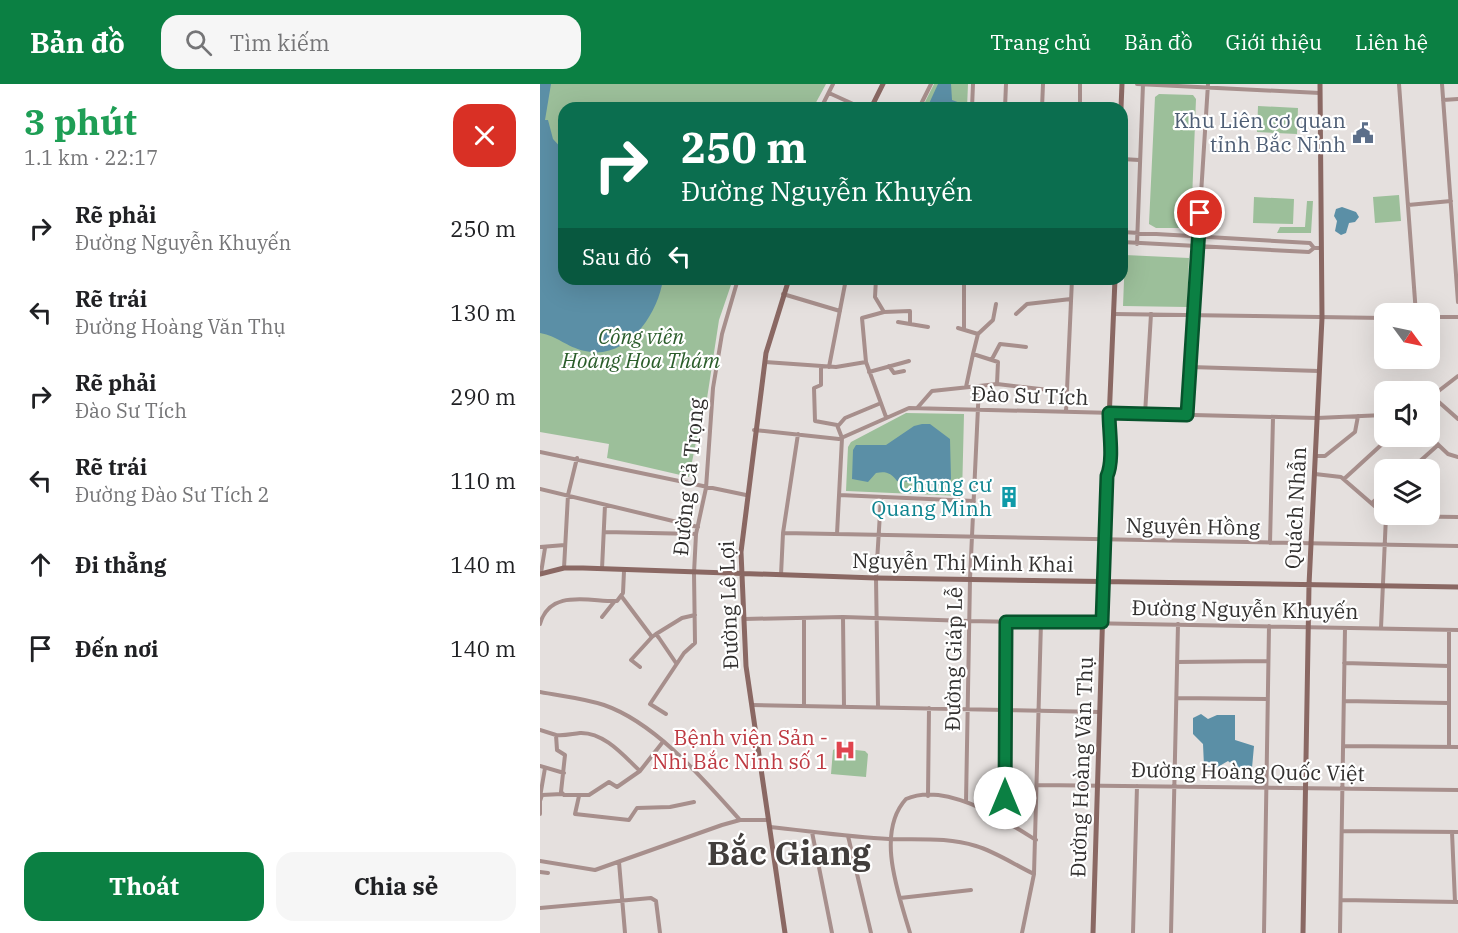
<!DOCTYPE html>
<html lang="vi">
<meta charset="utf-8">
<style>
:root{--surface:#fff;--page:#f6f6f6;--text:#202124;--muted:#757577;--accent:#0b8043}
body{margin:0;font-family:"IBM Plex Serif",serif;background:var(--page);color:var(--text);height:100vh;display:flex;flex-direction:column;font-size:22px;white-space:nowrap}
*{box-sizing:border-box;margin:0}
p{font-size:20px;color:var(--muted)}
.icon{flex:none;width:33px;height:33px;fill:none;stroke:currentColor;stroke-width:2;stroke-linecap:round;stroke-linejoin:round}
.map{position:relative;flex:1;overflow:hidden}
.details{display:flex;flex-direction:column;background:var(--surface);width:540px}
.details>*{flex:none}
.banner{position:absolute;left:18px;top:18px;width:570px;height:183px;border-radius:18px;box-shadow:0 6px 24px #0002;background:#0b6e4f;color:#fff;overflow:hidden}
.needle{width:39px;rotate:123deg}
.tools{position:absolute;left:834px;top:219px;display:grid;gap:12px}
.tools a{display:grid;place-items:center;width:66px;height:66px;border-radius:12px;background:var(--surface);box-shadow:0 6px 24px #0002;font-size:30px}
.pin{position:absolute;display:grid;place-items:center;width:51px;height:51px;color:#fff;margin:-26px;border:3px solid #fff;border-radius:50%;box-shadow:0 2px 6px #0007}
.me{position:absolute;width:66px;margin:-33px;rotate:0deg;stroke-linejoin:round;filter:drop-shadow(0 0 4px #0008)}
.turn{display:flex;align-items:center;gap:21px;height:126px;padding:0 24px;font-size:27px}
.turn .icon{width:78px;height:78px;stroke-width:2.5}
.turn b{display:block;font-size:42px;line-height:51px}
.then{display:flex;align-items:center;height:57px;padding:0 24px;background:#0003;gap:12px;font-size:22px}
.round{display:grid;place-items:center;flex:none;width:63px;height:63px;border-radius:18px;background:var(--page)}
.headline{display:flex;align-items:center;justify-content:space-between;height:102px;padding:0 24px}
h1{font-size:36px;font-weight:800;line-height:45px;color:#1e9e55}
.button{display:flex;gap:12px;margin-top:auto;padding:12px 24px}
.button a{flex:1;height:69px;border-radius:18px;background:var(--accent);color:#fff;font-size:24px;font-weight:800;line-height:69px;text-align:center}
.button a+a{background:var(--page);color:var(--text)}
ul{padding:0;list-style:none}
li{display:flex;align-items:center;gap:18px;height:84px;padding:0 24px}
li div{flex:1}
li b{display:block;font-size:22px}
li em{font-style:normal}
header{display:flex;align-items:center;gap:36px;box-sizing:border-box;height:84px;padding:0 30px;background:var(--accent);color:#fff}
header strong{font-size:28px}
nav{display:flex;gap:33px;margin-inline-start:auto;font-size:21px}
.search{width:420px;height:54px;background:var(--page);display:flex;align-items:center;gap:15px;box-sizing:border-box;padding:0 21px;border-radius:18px;color:var(--muted);font-size:22px}
main{display:flex;flex:1;min-height:0}
.map>svg:first-child{display:block}
</style>
<header>
<strong>Bản đồ</strong>
<div class="search"><svg class="icon" aria-label="search" viewBox="0 0 24 24"><circle cx="10" cy="10" r="6"/><path d="M15 15l6 6"/></svg>Tìm kiếm</div>
<nav><a>Trang chủ</a><a>Bản đồ</a><a>Giới thiệu</a><a>Liên hệ</a></nav>
</header>
<main>
<section class="details">
<div class="headline"><div><h1>3 phút</h1><p>1.1 km · 22:17</p></div><a class="round" style="background:#d93025;color:#fff"><svg class="icon" aria-label="close" viewBox="0 0 24 24"><path d="M6 6l12 12M18 6L6 18"/></svg></a></div>
<ul>
<li><svg class="icon" aria-label="right" viewBox="0 0 24 24"><path d="M7 20v-9h11M14 6l5 5-5 5"/></svg><div><b>Rẽ phải</b><p>Đường Nguyễn Khuyến</p></div><em>250 m</em></li>
<li><svg class="icon" aria-label="left" viewBox="0 0 24 24"><path d="M17 20v-9H6M10 6l-5 5 5 5"/></svg><div><b>Rẽ trái</b><p>Đường Hoàng Văn Thụ</p></div><em>130 m</em></li>
<li><svg class="icon" aria-label="right" viewBox="0 0 24 24"><path d="M7 20v-9h11M14 6l5 5-5 5"/></svg><div><b>Rẽ phải</b><p>Đào Sư Tích</p></div><em>290 m</em></li>
<li><svg class="icon" aria-label="left" viewBox="0 0 24 24"><path d="M17 20v-9H6M10 6l-5 5 5 5"/></svg><div><b>Rẽ trái</b><p>Đường Đào Sư Tích 2</p></div><em>110 m</em></li>
<li><svg class="icon" aria-label="ahead" viewBox="0 0 24 24"><path d="M12 20V5M6 11l6-6 6 6"/></svg><div><b>Đi thẳng</b></div><em>140 m</em></li>
<li><svg class="icon" aria-label="arrive" viewBox="0 0 24 24"><path d="M6 21V4h12l-3 4 3 4H6"/></svg><div><b>Đến nơi</b></div><em>140 m</em></li>
</ul>
<div class="button"><a>Thoát</a><a>Chia sẻ</a></div>
</section>
<div class="map">
<svg width="918" height="849" viewBox="0 0 918 849">
<rect width="100%" height="100%" fill="#e5e0de"/>
<path fill="#9cbf9a" d="M0,0H286L273,24H24V195H193L179,236L164,334L153,333L150,341L159,343L149,393L67,374L69,360L0,348Z
M394,0H428L427,24H382Z
M619,10L653,11L656,15L651,141L648,144H616L609,140L615,13Z
M718,22L758,24L757,50L717,48Z
M859,111L861,137L835,139L833,113Z
M714,113L754,115L753,140L713,139Z
M767,117H773L771,149H737L740,143H765Z
M585,171L649,174L647,223L583,222Z
M366,329L424,330L422,412L306,407L308,363L311,358Z
M297,664L325,667L328,670L326,693L291,690L293,666Z"/>
<path fill="#5b8fa6" d="M0,0H11L5,36H8L13,55L24,67V195H123C118,231 86,277 45,267C26,263 18,252 0,249Z
M398,0H411L412,16L423,20V24H387Z
M802,123L816,128L819,133L815,138L809,139L806,149L801,151L795,147L797,137L794,132L796,125Z
M382,340H390L410,355L411,395L404,402L376,401L373,398L357,397C351,389 346,387 336,389L328,398L312,395L313,366L316,361H346L374,342Z
M661,630L668,635L677,631H695V656L714,662L712,684L698,685L688,677L676,684L664,682L663,660L653,650V634Z"/>
<g fill="none" stroke-linecap="round" stroke-linejoin="round">
<path stroke="#a78f8c" stroke-width="4" d="M597,0L780,9
M859,0L876,230
M902,0L918,218
M289,9L322,24
M903,16L918,15
M281,24L293,0
M379,24L391,0
M432,24L433,0
M465,24L466,0
M502,24L503,0
M540,24V0
M582,75L599,76
M868,121L911,117
M582,148L770,159L774,164
M582,158L769,168L774,164H781
M597,160L603,0
M424,195V246
M335,196L380,197
M243,210L300,227
M344,228L370,227V240L388,243
M476,230L487,220L531,215
M574,230L844,234
M890,233H918
M358,238L370,240
M418,244L438,250L433,270
M438,250L453,236L456,220
M452,275L460,260L486,263
M225,278L296,283L326,278L322,234L344,228L335,213L336,195
M326,278L346,333
M281,282V301L274,304L275,337L297,341L302,354L297,450
M349,282L354,289L364,287
M289,283L306,195
M650,283L779,287
M329,288L369,277
M918,292L892,312L918,335
M439,302L457,300L527,308
M426,303L433,270L458,278L457,300
M378,323L392,307L439,302L430,495L426,718
M526,328L532,195
M605,330L611,230
M647,331L668,0
M298,342L305,334L341,319
M214,346L299,355L369,324L777,334L844,331
M889,352L908,370L918,373
M0,368L206,411
M775,372H785L815,348L818,332
M870,386L898,361
M775,390L801,393L846,432L918,433
M804,395L851,352
M0,405L158,443
M299,411L434,417
M832,419L844,408
M65,448L156,450
M243,449L918,462
M730,459L733,334
M0,463L25,461
M24,484L28,411L37,374
M62,485L65,421
M1,489L5,464
M241,491L243,449L258,350
M82,513L112,553L116,550L119,554L136,579
M62,533L74,518
M303,533L304,623
M264,534V622
M204,535L303,533L429,537L918,546
M0,540C10,504 51,518 77,517L83,509L84,487
M841,544L846,432
M909,546V663
M116,550L142,534L155,531
M637,578L728,577
M804,579L909,582
M100,583L91,576L112,553
M0,608C21,612 43,614 64,621C116,639 164,696 200,736
M637,614L727,615
M804,617L909,619
M212,621L560,628
M338,623L336,494L341,413
M126,630L110,620L144,569L155,559L154,489L156,450L166,404L173,304L182,250L198,195
M0,646L16,651L17,666L25,671L21,708L24,711H49L69,698L77,703L100,687L122,659
M16,651C24,652 31,650 40,649C64,648 84,672 100,687
M803,662L918,663
M0,682L24,689
M498,701L918,706
M39,712L35,730L89,736L97,724L130,723L154,718
M388,712L389,624
M0,713L5,684
M0,717L2,711L22,710
M0,717V730
M465,736L466,538
M230,743C269,747 309,753 349,755C379,756 407,753 436,762C456,768 475,781 494,790
M802,747L918,748
M272,748L292,849
M912,748L915,818
M308,752L331,849
M0,777L55,786L182,741L200,736H228
M79,778L85,849
M0,788L8,789
M360,814L431,806
M801,816L918,818
M0,824L111,814L116,817L120,849
M370,849C359,811 335,749 366,715C406,697 464,736 496,756
M482,849L494,790L501,538
M593,849L597,702
M631,849L638,540
M724,849L729,542
M800,849L805,544"/>
<path stroke="#8a6863" stroke-width="5" d="M331,24L343,0
M581,24L582,0
M0,490L24,484H43L336,494L918,503
M245,849L206,582L201,468L226,269L249,195
M553,849L565,456L567,392L571,381L568,360L575,195
M763,849L769,501L782,234L780,0"/>
</g>
<g fill="none" stroke-linecap="round" stroke-linejoin="round">
<defs>
<path id="route" d="M465,714L466,538H562L567,392C574,376 569,348 569,329L647,331L660,129"/>
</defs>
<use href="#route" stroke="#07532c" stroke-width="15"/>
<use href="#route" stroke="#0b8043" stroke-width="10"/>
</g>
<defs>
<symbol id="civic-bare" viewBox="-9 -9 18 18"><path d="M-.6-6.5H3V-4.5H.6V-3L4-1V1h2V6H-6V1h2V-1L-.6-3ZM-1.2 2.5V6h2.4V2.5Z" fill="#5c6f8a" stroke="#fff" stroke-width="2.5" paint-order="stroke"/></symbol>
<symbol id="building-bare" viewBox="-9 -9 18 18"><path d="M-4-6H4V6H1V3H-1V6H-4ZM-2.5-4.3h1.7v1.8h-1.7ZM.8-4.3h1.7v1.8H.8ZM-2.5-1h1.7V.8h-1.7ZM.8-1h1.7V.8H.8Z" fill="#0f9aa8" stroke="#fff" stroke-width="2.5" paint-order="stroke"/></symbol>
<symbol id="hospital-bare" viewBox="-9 -9 18 18"><path d="M-5-5h3v3.5h4V-5h3V5h-3V1.5h-4V5h-3Z" fill="#e0444e" stroke="#fff" stroke-width="2.5" paint-order="stroke"/></symbol>
</defs>
<g fill-rule="evenodd">
<use href="#civic-bare" x="808" y="34" width="30" height="30"/>
<use href="#building-bare" x="454" y="398" width="30" height="30"/>
<use href="#hospital-bare" x="290" y="651" width="30" height="30"/>
</g>
<g text-anchor="middle" stroke-width="4.5" stroke-linejoin="round" paint-order="stroke">
<g font-size="21" fill="#4e5e75" stroke="#fff" text-anchor="end">
<text x="806" y="44">Khu Liên cơ quan<tspan x="806" dy="24">tỉnh Bắc Ninh</tspan></text>
</g>
<g font-size="21" font-style="italic" fill="#2b5d2b" stroke="#fff">
<text x="101" y="260">Công viên<tspan x="101" dy="24">Hoàng Hoa Thám</tspan></text>
</g>
<g font-size="21" fill="#32302f" stroke="#fff">
<text transform="translate(490 312) rotate(2)" y="7">Đào Sư Tích</text>
<text transform="translate(149 393) rotate(-84)" y="7">Đường Cả Trọng</text>
<text transform="translate(756 424) rotate(-87)" y="7">Quách Nhẫn</text>
<text transform="translate(653 443) rotate(1)" y="7">Nguyên Hồng</text>
<text transform="translate(423 479) rotate(1)" y="7">Nguyễn Thị Minh Khai</text>
<text transform="translate(189 521) rotate(-92)" y="7">Đường Lê Lợi</text>
<text transform="translate(705 526) rotate(1)" y="7">Đường Nguyễn Khuyến</text>
<text transform="translate(414 575) rotate(-89)" y="7">Đường Giáp Lễ</text>
<text transform="translate(542 683) rotate(-88)" y="7">Đường Hoàng Văn Thụ</text>
<text transform="translate(708 688) rotate(1)" y="7">Đường Hoàng Quốc Việt</text>
</g>
<g font-size="21" fill="#0d838f" stroke="#fff" text-anchor="end">
<text x="452" y="408">Chung cư<tspan x="452" dy="24">Quang Minh</tspan></text>
</g>
<g font-size="21" fill="#be3a42" stroke="#fff" text-anchor="end">
<text x="288" y="661">Bệnh viện Sản -<tspan x="288" dy="24">Nhi Bắc Ninh số 1</tspan></text>
</g>
<g font-size="33" font-weight="bold" fill="#423e3c" stroke="#fff">
<text x="249" y="781">Bắc Giang</text>
</g>
</g>
</svg>
<div class="tools">
<a><svg class="needle" viewBox="-14 -14 28 28"><path d="M0-13l5 13h-10z" fill="#e53935"/><path d="M0 13l5-13h-10z" fill="#757577"/></svg></a>
<a><svg class="icon" aria-label="sound" viewBox="0 0 24 24"><path d="M4 9h4l5-4v14l-5-4H4zM17 9q2 3 0 6"/></svg></a>
<a><svg class="icon" aria-label="layers" viewBox="0 0 24 24"><path d="M12 4l9 5-9 5-9-5zM3 14l9 5 9-5"/></svg></a>
</div>
<div class="pin" style="left:660px;top:129px;background:#d93025"><svg class="icon" aria-label="arrive" viewBox="0 0 24 24"><path d="M6 21V4h12l-3 4 3 4H6"/></svg></div>
<svg class="me" style="left:465px;top:714px" viewBox="-20 -20 40 40"><circle r="19" fill="#fff"/><path d="M0-13L10 11 0 6-10 11z" fill="#0b8043"/></svg>
<div class="banner">
<div class="turn"><svg class="icon" aria-label="right" viewBox="0 0 24 24"><path d="M7 20v-9h11M14 6l5 5-5 5"/></svg><div><b>250 m</b>Đường Nguyễn Khuyến</div></div>
<div class="then">Sau đó<svg class="icon" aria-label="left" viewBox="0 0 24 24"><path d="M17 20v-9H6M10 6l-5 5 5 5"/></svg></div>
</div>
</div>
</main>
